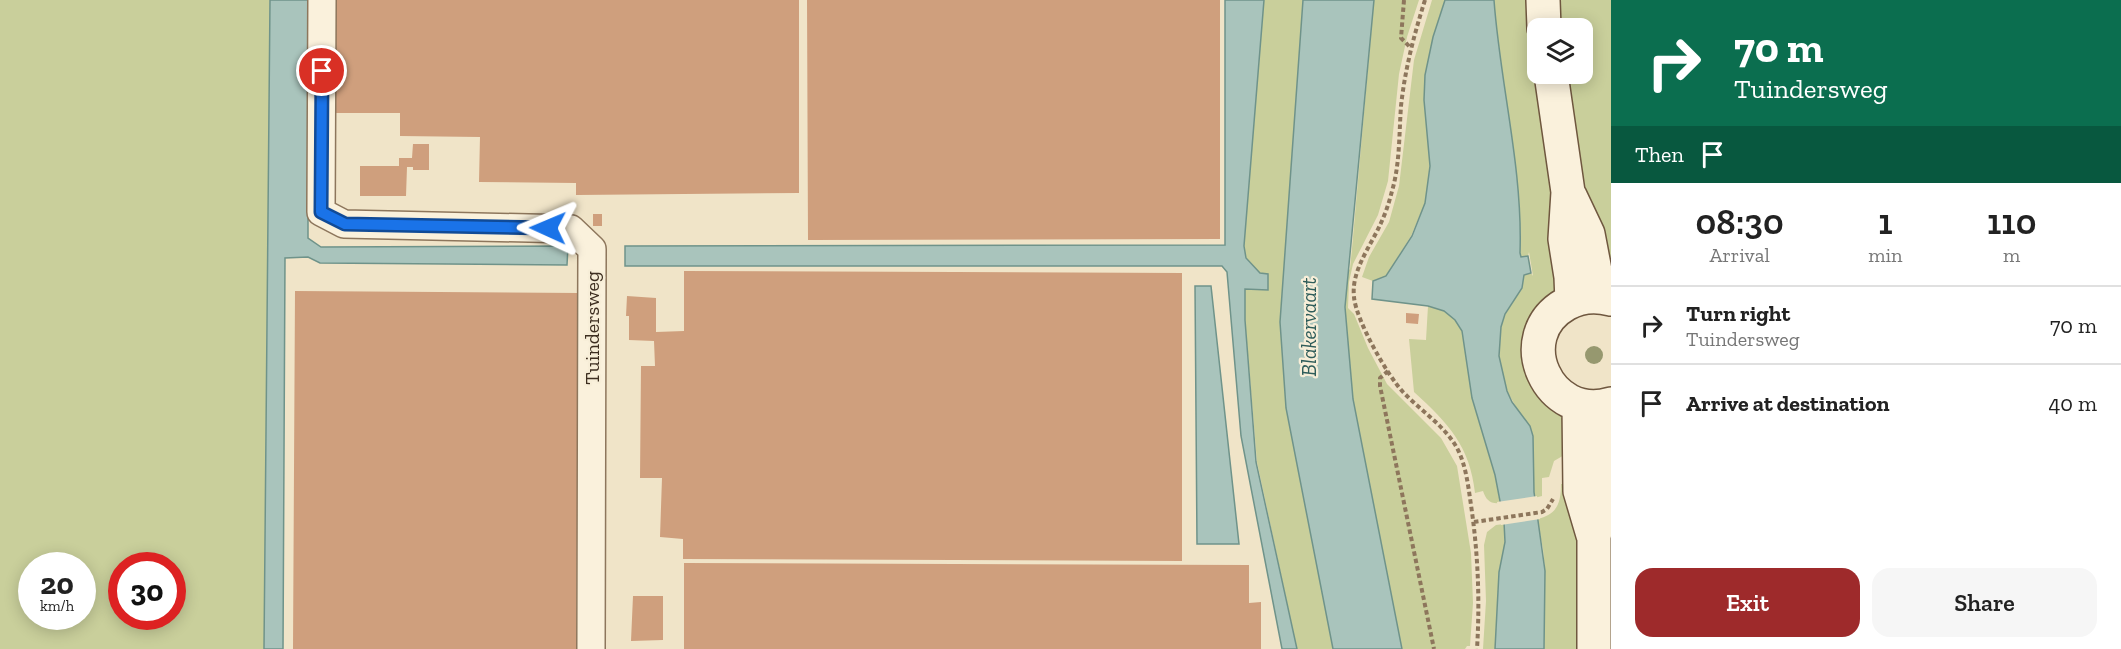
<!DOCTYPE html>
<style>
:root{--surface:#fff;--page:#f6f6f6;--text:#222;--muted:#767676;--line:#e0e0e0;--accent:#9e2a2b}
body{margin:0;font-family:"Zilla Slab",serif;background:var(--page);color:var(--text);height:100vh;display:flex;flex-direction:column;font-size:22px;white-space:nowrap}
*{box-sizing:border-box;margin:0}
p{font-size:20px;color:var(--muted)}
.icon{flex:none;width:33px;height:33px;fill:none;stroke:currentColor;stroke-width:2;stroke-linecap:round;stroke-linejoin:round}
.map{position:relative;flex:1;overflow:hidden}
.side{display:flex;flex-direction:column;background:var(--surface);width:510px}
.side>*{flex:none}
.guide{background:#0b6e4f;color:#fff;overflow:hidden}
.tools{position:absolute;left:1527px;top:18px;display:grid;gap:12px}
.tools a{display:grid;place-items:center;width:66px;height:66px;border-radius:12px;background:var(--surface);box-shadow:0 3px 15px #0003;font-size:30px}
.speed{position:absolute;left:18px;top:552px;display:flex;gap:12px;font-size:30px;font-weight:700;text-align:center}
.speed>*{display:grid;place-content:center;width:78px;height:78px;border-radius:50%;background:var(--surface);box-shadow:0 3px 15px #0003;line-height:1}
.speed small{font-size:15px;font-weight:400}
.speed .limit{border:9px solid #d22;background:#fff;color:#111}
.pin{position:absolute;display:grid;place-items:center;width:51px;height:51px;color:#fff;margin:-26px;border:3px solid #fff;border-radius:50%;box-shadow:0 2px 6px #0007}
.me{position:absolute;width:66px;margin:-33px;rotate:271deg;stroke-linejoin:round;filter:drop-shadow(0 0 4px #0008)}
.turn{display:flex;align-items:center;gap:21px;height:126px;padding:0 24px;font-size:27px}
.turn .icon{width:78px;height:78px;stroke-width:2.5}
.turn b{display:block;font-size:42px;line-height:51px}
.then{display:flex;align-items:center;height:57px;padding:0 24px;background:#0003;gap:12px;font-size:22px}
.eta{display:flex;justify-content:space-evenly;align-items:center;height:102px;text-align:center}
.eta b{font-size:36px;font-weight:600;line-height:42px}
.button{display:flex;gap:12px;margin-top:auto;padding:12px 24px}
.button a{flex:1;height:69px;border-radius:18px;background:var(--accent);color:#fff;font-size:24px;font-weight:600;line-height:69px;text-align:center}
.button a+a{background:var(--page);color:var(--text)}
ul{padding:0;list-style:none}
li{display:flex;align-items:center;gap:18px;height:78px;padding:0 24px;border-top:2px solid var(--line)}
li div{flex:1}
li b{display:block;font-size:22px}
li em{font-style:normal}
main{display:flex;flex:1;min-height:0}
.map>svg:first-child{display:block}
</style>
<main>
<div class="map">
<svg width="1611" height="649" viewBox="0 0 1611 649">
<rect width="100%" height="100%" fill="#f0e4c8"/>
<path fill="#c9cf9b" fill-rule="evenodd" d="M0,0H270L264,649H0ZM32,566H82V616H32ZM122,566H172V616H122Z
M1264,0H1303L1280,322L1286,408L1333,649H1297L1257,462L1245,320V289L1268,290V274L1260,273L1246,258L1244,246Z
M1374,0H1419L1407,37L1399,74L1388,181L1378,215L1353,264L1349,282L1348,308L1354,314L1368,348L1387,384L1441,438L1457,466L1471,553L1473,603L1470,646H1467L1465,649H1402L1353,399L1345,307L1347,272L1350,269L1352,248Z
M1432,0H1445L1433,37L1425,75L1424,100L1430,166L1425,203L1411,236L1386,276L1373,281L1362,277L1369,257L1389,222L1399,186L1414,60Z
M1494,0H1528L1552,179L1556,286L1549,303L1559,411L1565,421L1566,454L1554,461L1549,477L1542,478V496L1534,498L1519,412L1507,391L1499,356L1501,327L1505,314L1522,288L1524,275L1531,273L1533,276L1529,252L1528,256L1521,257L1520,253C1523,168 1500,84 1494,0Z
M1555,0H1611V277C1585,212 1575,142 1564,74H1582V28H1557Z
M1428,306L1444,311L1455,319L1462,331L1472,398L1495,475L1500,503C1490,504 1486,500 1483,491L1475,493C1470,446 1448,423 1414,392L1409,339L1426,340Z
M1561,484H1572L1578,553L1579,649H1544L1545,571L1543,549L1537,519C1557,515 1561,503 1561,484Z
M1504,524L1505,542L1499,572L1495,649H1483L1486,601L1484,545L1487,532L1496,525Z"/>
<path fill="#a9c4bc" stroke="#6f938a" stroke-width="1.5" d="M270,0H308V238L321,247L568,246L567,265L320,263L308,257L285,258L283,649H264Z
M1225,0H1264L1244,246L1246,258L1260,273L1268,274V290L1245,289V320L1256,462L1297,649H1282L1241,436L1227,272L1222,266H625V246L1225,245Z
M1303,0H1374L1345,307L1353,399L1402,649H1333L1286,408L1280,322Z
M1445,0H1494C1500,84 1523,168 1520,253L1521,257L1528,256L1531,273L1524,275L1522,288L1505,314L1501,327L1499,356L1507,391L1512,402L1530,426L1533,436L1534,492L1545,571L1544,649H1495L1499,572L1505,542L1504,522L1495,475L1472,398L1462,331L1455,320L1444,311L1428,306L1372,299L1373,281L1386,276L1412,236L1425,203L1430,166L1424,100L1425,75L1433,37Z
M1195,286H1211L1239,544H1197Z"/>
<path fill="#f0e4c8" d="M1537,496L1540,519L1501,525L1497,502Z"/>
<path fill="#cf9f7d" d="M336,0H799V193L576,195V183L479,182L480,137L400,136V113H336Z
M807,0H1220V239L808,240Z
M413,144H429V170H413V167H407L406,196H360V166H399V158H412Z
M593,214H602V226H593Z
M684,271L1182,273V561L683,559V539L660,537L662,478H640L641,366H655L654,341L629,340V316H626L627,296L656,298V332L684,331Z
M295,291L579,293L576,649H293Z
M1406,313L1419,314L1418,324L1406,323Z
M684,563L1249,565V603L1261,602V649H684Z
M633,596H663V640L631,641Z"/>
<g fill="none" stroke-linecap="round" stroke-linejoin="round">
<defs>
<path id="minor" d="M322,0L321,212L344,224L571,229L592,249L591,649"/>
<path id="secondary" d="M1543,0L1544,28
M1551,74L1568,192L1565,239L1571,277L1572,301
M1570,196L1588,234L1600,297
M1611,299C1596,295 1580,296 1566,304C1509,336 1548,423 1611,404
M1579,405L1580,491L1593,535
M1594,649V537L1604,489L1609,405"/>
</defs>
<use href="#minor" stroke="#8d765c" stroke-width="30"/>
<use href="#secondary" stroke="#6f573f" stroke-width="36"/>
<path stroke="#8d765c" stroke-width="4" stroke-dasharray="4.5 3" stroke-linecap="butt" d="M1404,0L1401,38L1411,48
M1425,0C1414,35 1405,69 1401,106C1399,134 1400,164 1392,191C1389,203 1385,215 1380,225C1370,247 1351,271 1354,297C1356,320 1387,375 1403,392C1421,411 1444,425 1457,448C1466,465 1468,485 1471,505C1478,553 1480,600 1477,649
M1388,371L1380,378V386L1434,649
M1474,522L1542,512L1547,509L1553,499"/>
<use href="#minor" stroke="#faf1dc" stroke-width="27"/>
<use href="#secondary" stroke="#faf1dc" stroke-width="33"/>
</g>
<circle fill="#96986f" cx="1594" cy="355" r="9"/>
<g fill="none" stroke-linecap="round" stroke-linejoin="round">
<defs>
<path id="route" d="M322,71L321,212L345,224L548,228"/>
</defs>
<use href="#route" stroke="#114b97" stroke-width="15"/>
<use href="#route" stroke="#1a73e8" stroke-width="10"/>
</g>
<g text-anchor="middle" stroke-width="4.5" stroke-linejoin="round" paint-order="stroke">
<g font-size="20" fill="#3d2e20" stroke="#f7eed8">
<text transform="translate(592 328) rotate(-90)" y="7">Tuindersweg</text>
</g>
<g font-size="21" font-style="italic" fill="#2f5d5a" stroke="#f7eed8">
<text transform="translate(1309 327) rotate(-90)" y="7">Blakervaart</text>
</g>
</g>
</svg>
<div class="tools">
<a><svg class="icon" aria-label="layers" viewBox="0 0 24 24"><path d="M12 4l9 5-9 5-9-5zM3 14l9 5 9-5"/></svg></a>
</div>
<div class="speed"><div>20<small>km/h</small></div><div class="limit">30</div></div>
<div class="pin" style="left:322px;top:71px;background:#d93025"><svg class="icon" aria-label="arrive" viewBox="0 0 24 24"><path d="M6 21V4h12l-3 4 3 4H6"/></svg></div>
<svg class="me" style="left:548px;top:228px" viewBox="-20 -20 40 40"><path d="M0-17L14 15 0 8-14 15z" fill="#1a73e8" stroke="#fff" stroke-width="4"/></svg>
</div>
<section class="side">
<div class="guide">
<div class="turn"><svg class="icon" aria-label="right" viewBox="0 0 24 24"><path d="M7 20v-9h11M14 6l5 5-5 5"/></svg><div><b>70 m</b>Tuindersweg</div></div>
<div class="then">Then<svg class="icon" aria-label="arrive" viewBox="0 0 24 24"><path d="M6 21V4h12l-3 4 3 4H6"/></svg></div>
</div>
<div class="eta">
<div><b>08:30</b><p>Arrival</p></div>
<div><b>1</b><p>min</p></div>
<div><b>110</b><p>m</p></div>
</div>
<ul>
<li><svg class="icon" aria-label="right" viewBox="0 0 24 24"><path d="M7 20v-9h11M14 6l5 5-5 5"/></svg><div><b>Turn right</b><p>Tuindersweg</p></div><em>70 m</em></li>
<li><svg class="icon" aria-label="arrive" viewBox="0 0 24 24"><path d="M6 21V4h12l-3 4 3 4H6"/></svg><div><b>Arrive at destination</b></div><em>40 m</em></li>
</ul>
<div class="button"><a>Exit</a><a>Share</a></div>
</section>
</main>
